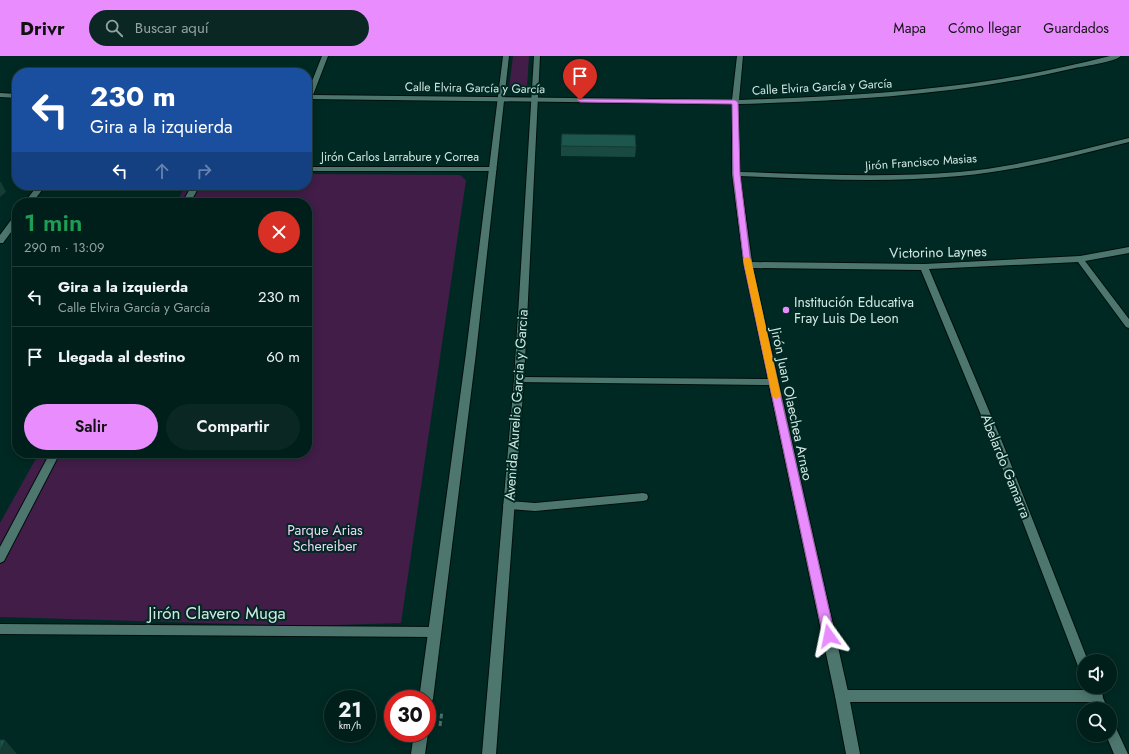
<!DOCTYPE html>
<html lang="es">
<meta charset="utf-8">
<style>
:root{--surface:#001f1a;--page:#0a2723;--text:#f1f3f6;--muted:#95a2a2;--line:#223d39;--accent:#e98dfe}
body{margin:0;font-family:Jost,sans-serif;background:var(--page);color:var(--text);height:100vh;display:flex;flex-direction:column;font-size:15px;white-space:nowrap}
*{box-sizing:border-box;margin:0}
p{font-size:13px;color:var(--muted)}
.icon{flex:none;width:22px;height:22px;fill:none;stroke:currentColor;stroke-width:2;stroke-linecap:round;stroke-linejoin:round}
.map{position:relative;flex:1;overflow:hidden}
.drawer{position:absolute;left:12px;top:142px;width:300px;height:260px;display:flex;flex-direction:column;background:var(--surface);border-radius:16px;box-shadow:0 2px 10px #0003,0 0 0 1px var(--line)}
.drawer>*{flex:none}
.guide{position:absolute;left:12px;top:12px;width:300px;height:122px;border-radius:16px;box-shadow:0 2px 10px #0003,0 0 0 1px var(--line);background:#1a4fa0;color:#fff;overflow:hidden}
.fabs{position:absolute;left:1077px;top:598px;display:grid;gap:8px}
.fabs a{display:grid;place-items:center;width:40px;height:40px;border-radius:50%;background:var(--surface);box-shadow:0 2px 10px #0003,0 0 0 1px var(--line);font-size:20px}
.speed{position:absolute;left:324px;top:634px;display:flex;gap:8px;font-size:20px;font-weight:700;text-align:center}
.speed>*{display:grid;place-content:center;width:52px;height:52px;border-radius:50%;background:var(--surface);box-shadow:0 2px 10px #0003,0 0 0 1px var(--line);line-height:1}
.speed small{font-size:10px;font-weight:400}
.speed .limit{border:6px solid #d22;background:#fff;color:#111}
.pin{position:absolute;display:grid;place-items:center;width:34px;height:34px;color:#fff;margin:-41px -17px;border-radius:50% 50% 50% 0;rotate:-45deg;box-shadow:0 0 4px #0007}
.pin .icon{rotate:45deg}
.me{position:absolute;width:44px;margin:-22px;rotate:348deg;stroke-linejoin:round;filter:drop-shadow(0 0 3px #0008)}
.turn{display:flex;align-items:center;gap:14px;height:84px;padding:0 12px;font-size:18px}
.turn .icon{width:52px;height:52px;stroke-width:2.5}
.turn b{display:block;font-size:28px;line-height:34px}
.lanes{display:flex;align-items:center;height:38px;padding:0 12px;background:#0003;justify-content:center;gap:20px;direction:ltr}
.lanes .off{opacity:.35}
.round{display:grid;place-items:center;flex:none;width:42px;height:42px;border-radius:21px;background:var(--page)}
.summary{display:flex;align-items:center;justify-content:space-between;height:68px;padding:0 12px}
h1{font-size:24px;font-weight:600;line-height:30px;color:#1e9e55}
.cta{display:flex;gap:8px;margin-top:auto;padding:8px 12px}
.cta a{flex:1;height:46px;border-radius:24px;background:var(--accent);color:#111;font-size:16px;font-weight:600;line-height:46px;text-align:center}
.cta a+a{background:var(--page);color:var(--text)}
ul{padding:0;list-style:none}
li{display:flex;align-items:center;gap:12px;height:60px;padding:0 12px;border-top:1px solid var(--line)}
li div{flex:1}
li b{display:block;font-size:15px}
li em{font-style:normal}
header{display:flex;align-items:center;gap:24px;box-sizing:border-box;height:56px;padding:0 20px;background:var(--accent);color:#111}
header strong{font-size:19px}
nav{display:flex;gap:22px;margin-inline-start:auto;font-size:14px}
.search{width:280px;height:36px;background:var(--page);display:flex;align-items:center;gap:10px;box-sizing:border-box;padding:0 14px;border-radius:22px;color:var(--muted);font-size:15px}
.map>svg:first-child{display:block}
</style>
<header>
<strong>Drivr</strong>
<div class="search"><svg class="icon" aria-label="search" viewBox="0 0 24 24"><circle cx="10" cy="10" r="6"/><path d="M15 15l6 6"/></svg>Buscar aquí</div>
<nav><a>Mapa</a><a>Cómo llegar</a><a>Guardados</a></nav>
</header>
<div class="map">
<svg width="1129" height="698" viewBox="0 0 1129 698">
<rect width="100%" height="100%" fill="#002923"/>
<path fill="#411d48" d="M513,0H529L527,32L509,33Z
M307,118L460,119L466,124L401,567L306,570L0,561V467L39,397H307V147H176L186,129H307Z"/>
<g fill="none" stroke-linecap="round" stroke-linejoin="round">
<defs>
<path id="lane" d="M643,437L647,438L648,441L647,444L643,445L535,455L509,453L505,452L503,449L505,446L509,445L535,447Z
M842,634H1096L1101,636L1103,640L1101,644L1096,646H842L837,644L835,640L837,636Z"/>
<path id="street" d="M322,0H328L313,39L732,44L737,0H743L739,44C826,41 914,37 1001,23C1038,17 1074,9 1110,0H1121C1114,6 1085,10 1075,12C965,38 851,45 738,48L740,116C813,118 886,122 959,116C1016,111 1073,96 1129,82V86C1073,100 1017,115 959,120C886,127 813,123 740,120L752,206L924,208L1080,200L1129,191V197L1085,205L1129,263V272L1126,271L1078,206L929,213L1003,388L1088,605H1084V616L1079,614L1078,610L993,388L921,214L753,212L849,640L860,698H846L835,640L769,329L516,326L514,324L516,322L519,321L768,323L744,209L732,118V48L307,43V38Z
M0,37L17,38V42L0,41Z
M307,111H493L497,113L493,115H307Z
M38,129H46L32,147H24Z
M192,129H200L190,147H182Z
M14,160H17V168L3,187H0V179Z
M50,397H60L4,505L0,507V491Z
M0,568L435,571L439,572L441,576L439,580L435,581L0,578Z
M1086,631H1098L1108,653H1094Z
M1110,668L1115,670L1128,698H1114L1106,679H1110Z"/>
<path id="secondary" d="M503,0H509L476,297L433,643L431,647L427,649V643H419L466,297Z
M534,0H540L524,324L496,698H482L514,324Z
M427,675L428,677L425,698H411L414,677H427Z"/>
</defs>
<use href="#lane" stroke="#000f0c" stroke-width="2"/>
<use href="#street" stroke="#000f0c" stroke-width="2"/>
<use href="#secondary" stroke="#000f0c" stroke-width="2"/>
<path stroke="#4d6f69" stroke-width="3" stroke-dasharray="5 2.5" stroke-linecap="butt" d="M440,670L442,655"/>
<use href="#lane" fill="#4d776e" fill-rule="evenodd"/>
<use href="#street" fill="#4d776e" fill-rule="evenodd"/>
<use href="#secondary" fill="#4d776e" fill-rule="evenodd"/>
</g>
<path fill="#194a41" d="M561,90L636,91L635,101L561,100Z"/>
<path fill="#143c35" d="M0,126H1L6,136L0,141Z
M5,684L17,698H0V695Z"/>
<path fill="#1d564c" stroke="#143c35" d="M562,78L635,79L636,91L561,90Z
M0,684H5L0,695Z"/>
<path fill="#e98dfe" stroke="#975ca5" d="M577,43L735,44L738,46L740,118L751,209L835,580L833,584L829,585L825,584L823,580L744,209L733,118L732,48L580,46L577,44Z"/>
<path fill="#f59e0b" d="M747,201L751,203L781,340L776,343L772,340L743,203Z"/>
<circle fill="#e98dfe" stroke="#002923" stroke-width="1.5" cx="786" cy="254" r="4"/>
<g text-anchor="middle" stroke-width="4" stroke-linejoin="round" paint-order="stroke">
<g font-size="12" fill="#d2e8e3" stroke="#002923">
<text transform="translate(822 31) rotate(-3)" y="4">Calle Elvira García y García</text>
<text transform="translate(475 32) rotate(1)" y="4">Calle Elvira García y García</text>
<text x="400" y="105">Jirón Carlos Larrabure y Correa</text>
<text transform="translate(921 106) rotate(-4)" y="4">Jirón Francisco Masias</text>
</g>
<g font-size="14" fill="#d2e8e3" stroke="#002923">
<text transform="translate(938 196) rotate(-1)" y="5">Victorino Laynes</text>
<text transform="translate(792 348) rotate(78)" y="5">Jirón Juan Olaechea Arnao</text>
<text transform="translate(516 349) rotate(-86)" y="5">Avenida Aurelio Garcia y Garcia</text>
<text transform="translate(1006 410) rotate(68)" y="5">Abelardo Gamarra</text>
</g>
<g font-size="14" fill="#d2e8e3" stroke="#002923" text-anchor="start">
<text x="794" y="251">Institución Educativa<tspan x="794" dy="16">Fray Luis De Leon</tspan></text>
</g>
<g font-size="14" fill="#f1d6f7" stroke="#002923">
<text x="325" y="479">Parque Arias<tspan x="325" dy="16">Schereiber</tspan></text>
</g>
<g font-size="17" fill="#d2e8e3" stroke="#002923">
<text x="217" y="563">Jirón Clavero Muga</text>
</g>
</g>
</svg>
<div class="fabs">
<a><svg class="icon" aria-label="sound" viewBox="0 0 24 24"><path d="M4 9h4l5-4v14l-5-4H4zM17 9q2 3 0 6"/></svg></a>
<a><svg class="icon" aria-label="search" viewBox="0 0 24 24"><circle cx="10" cy="10" r="6"/><path d="M15 15l6 6"/></svg></a>
</div>
<div class="speed"><div>21<small>km/h</small></div><div class="limit">30</div></div>
<div class="pin" style="left:580px;top:44px;background:#d93025"><svg class="icon" aria-label="arrive" viewBox="0 0 24 24"><path d="M6 21V4h12l-3 4 3 4H6"/></svg></div>
<svg class="me" style="left:829px;top:580px" viewBox="-20 -20 40 40"><path d="M0-17L14 15 0 8-14 15z" fill="#e98dfe" stroke="#fff" stroke-width="4"/></svg>
<div class="guide">
<div class="turn"><svg class="icon" aria-label="left" viewBox="0 0 24 24"><path d="M17 20v-9H6M10 6l-5 5 5 5"/></svg><div><b>230 m</b>Gira a la izquierda</div></div>
<div class="lanes"><svg class="icon" aria-label="left" viewBox="0 0 24 24"><path d="M17 20v-9H6M10 6l-5 5 5 5"/></svg><svg class="icon off" aria-label="ahead" viewBox="0 0 24 24"><path d="M12 20V5M6 11l6-6 6 6"/></svg><svg class="icon off" aria-label="right" viewBox="0 0 24 24"><path d="M7 20v-9h11M14 6l5 5-5 5"/></svg></div>
</div>
<section class="drawer">
<div class="summary"><div><h1>1 min</h1><p>290 m · 13:09</p></div><a class="round" style="background:#d93025;color:#fff"><svg class="icon" aria-label="close" viewBox="0 0 24 24"><path d="M6 6l12 12M18 6L6 18"/></svg></a></div>
<ul>
<li><svg class="icon" aria-label="left" viewBox="0 0 24 24"><path d="M17 20v-9H6M10 6l-5 5 5 5"/></svg><div><b>Gira a la izquierda</b><p>Calle Elvira García y García</p></div><em>230 m</em></li>
<li><svg class="icon" aria-label="arrive" viewBox="0 0 24 24"><path d="M6 21V4h12l-3 4 3 4H6"/></svg><div><b>Llegada al destino</b></div><em>60 m</em></li>
</ul>
<div class="cta"><a>Salir</a><a>Compartir</a></div>
</section>
</div>
